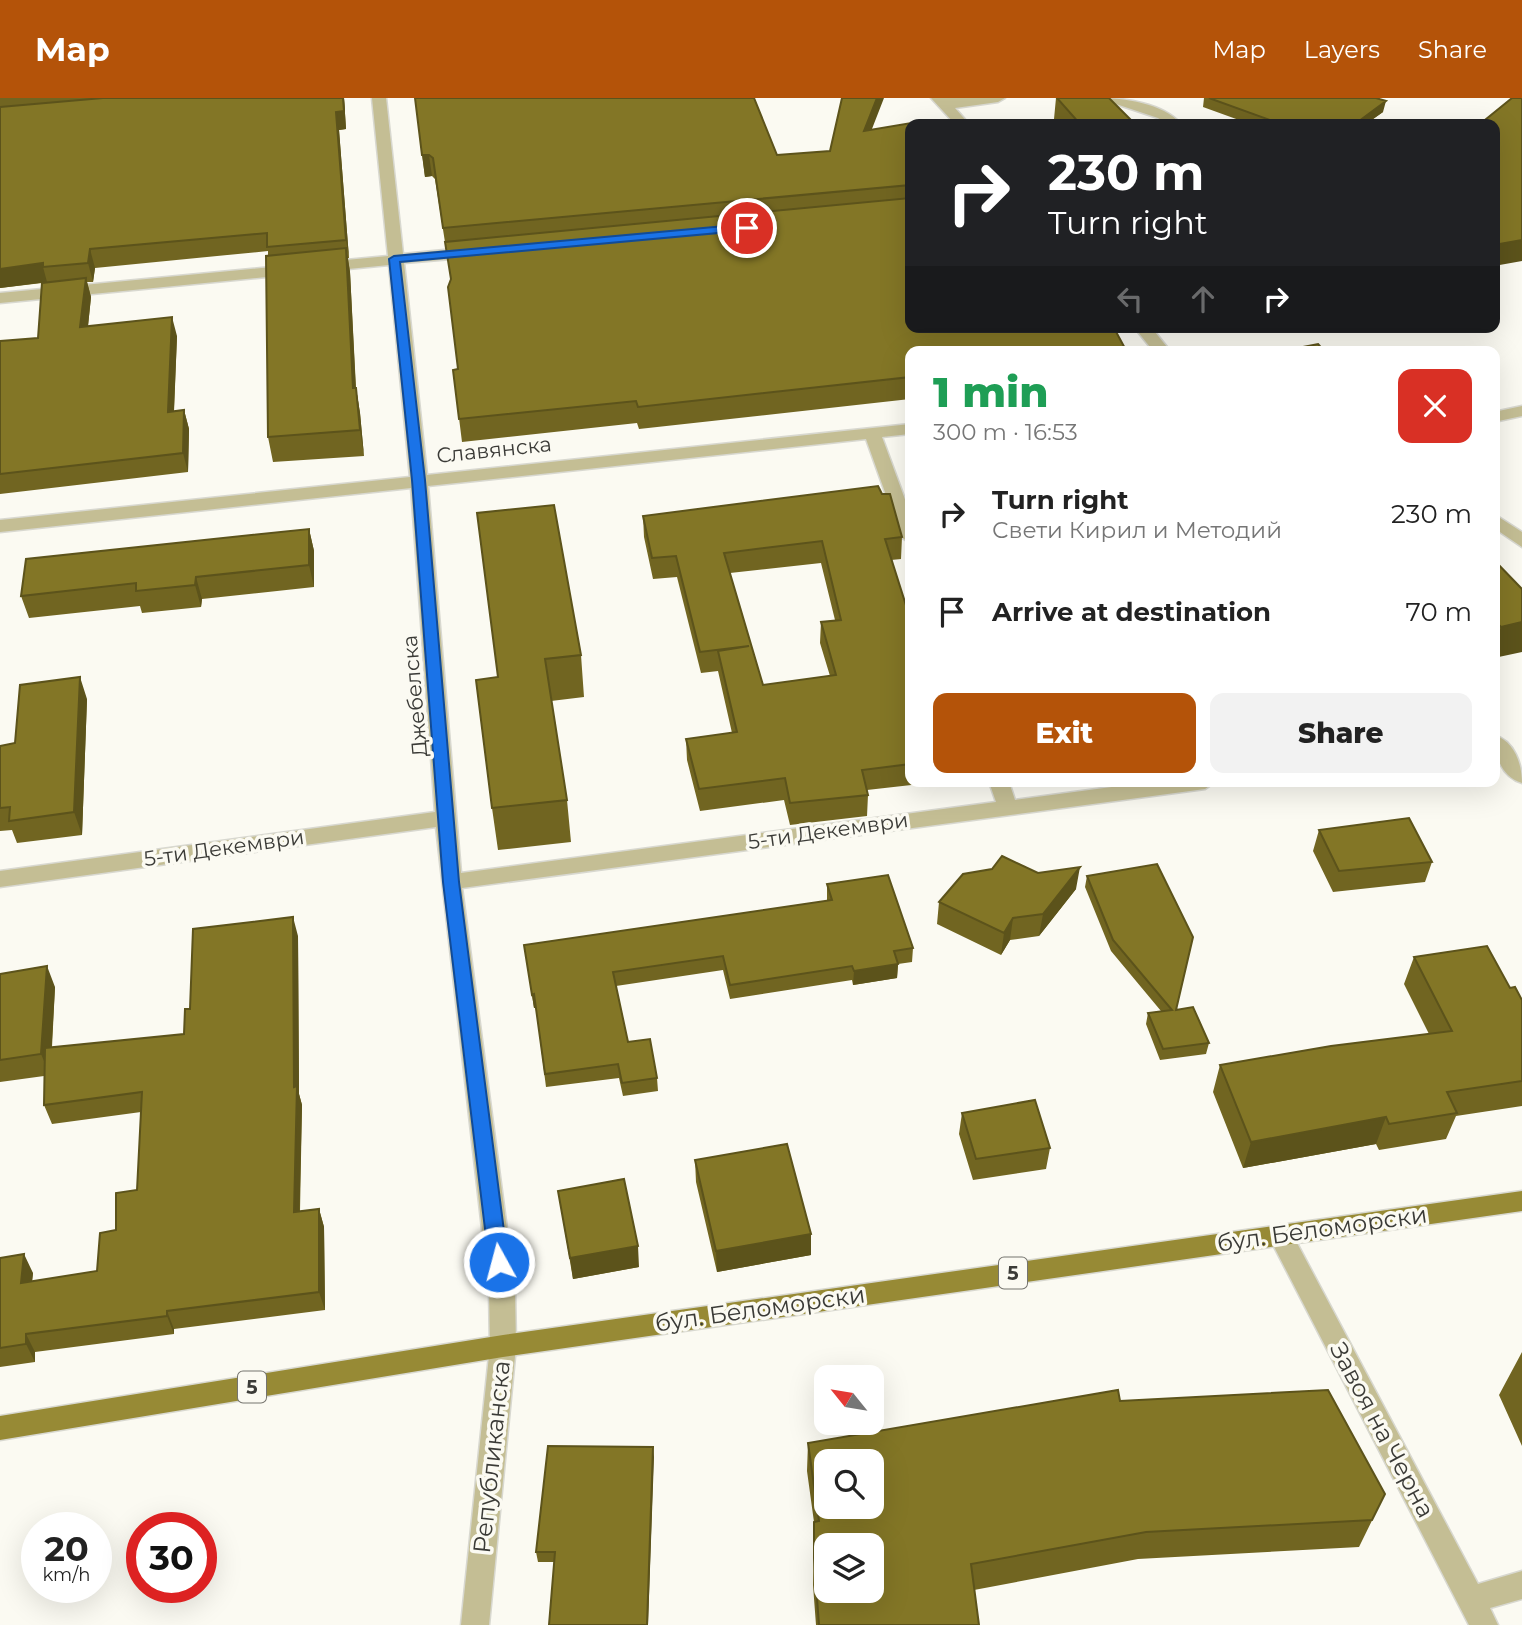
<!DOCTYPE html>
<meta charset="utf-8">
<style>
:root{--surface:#fff;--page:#f2f2f2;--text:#222;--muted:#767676;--accent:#b45309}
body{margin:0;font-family:Montserrat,sans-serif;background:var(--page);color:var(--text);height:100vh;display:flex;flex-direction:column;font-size:26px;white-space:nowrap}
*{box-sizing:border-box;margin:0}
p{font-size:23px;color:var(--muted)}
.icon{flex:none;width:38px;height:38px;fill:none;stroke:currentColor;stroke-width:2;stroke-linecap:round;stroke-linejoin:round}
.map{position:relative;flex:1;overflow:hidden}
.details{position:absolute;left:905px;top:248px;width:595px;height:441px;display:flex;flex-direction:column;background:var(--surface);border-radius:14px;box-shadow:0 7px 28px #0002}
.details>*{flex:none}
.top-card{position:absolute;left:905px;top:21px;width:595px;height:214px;border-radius:14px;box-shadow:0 7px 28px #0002;background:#202124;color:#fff;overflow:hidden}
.needle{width:46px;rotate:300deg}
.fabs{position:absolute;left:814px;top:1267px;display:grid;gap:14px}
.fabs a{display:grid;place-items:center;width:70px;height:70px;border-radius:14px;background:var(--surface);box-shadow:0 7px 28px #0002;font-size:35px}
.speed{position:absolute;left:21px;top:1414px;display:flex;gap:14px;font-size:35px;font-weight:700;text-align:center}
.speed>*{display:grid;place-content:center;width:91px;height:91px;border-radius:50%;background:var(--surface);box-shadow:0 7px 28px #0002;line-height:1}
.speed small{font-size:18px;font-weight:400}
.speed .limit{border:10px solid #d22;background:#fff;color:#111}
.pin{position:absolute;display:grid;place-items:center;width:60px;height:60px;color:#fff;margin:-30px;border:4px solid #fff;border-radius:50%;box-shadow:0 2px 7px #0007}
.me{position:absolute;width:77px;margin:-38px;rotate:353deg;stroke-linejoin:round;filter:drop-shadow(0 0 5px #0008)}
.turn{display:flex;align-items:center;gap:24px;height:147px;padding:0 28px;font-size:32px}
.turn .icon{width:91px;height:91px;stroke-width:2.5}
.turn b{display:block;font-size:49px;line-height:60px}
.lanes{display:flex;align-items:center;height:66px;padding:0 28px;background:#0003;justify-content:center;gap:35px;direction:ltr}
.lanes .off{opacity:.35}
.round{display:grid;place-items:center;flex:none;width:74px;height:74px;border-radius:14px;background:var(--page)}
.summary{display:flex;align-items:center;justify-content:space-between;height:119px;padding:0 28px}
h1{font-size:42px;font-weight:800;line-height:52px;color:#1e9e55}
.button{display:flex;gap:14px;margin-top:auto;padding:14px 28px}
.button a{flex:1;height:80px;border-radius:14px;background:var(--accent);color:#fff;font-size:28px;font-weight:800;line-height:80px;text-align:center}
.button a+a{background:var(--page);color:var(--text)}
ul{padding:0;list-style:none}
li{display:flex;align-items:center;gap:21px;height:98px;padding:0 28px}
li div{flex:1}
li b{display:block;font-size:26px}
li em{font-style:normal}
header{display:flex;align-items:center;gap:42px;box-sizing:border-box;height:98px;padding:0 35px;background:var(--accent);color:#fff}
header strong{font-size:33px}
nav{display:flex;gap:38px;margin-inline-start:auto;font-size:24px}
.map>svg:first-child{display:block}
</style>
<header>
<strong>Map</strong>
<nav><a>Map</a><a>Layers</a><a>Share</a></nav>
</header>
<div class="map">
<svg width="1522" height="1527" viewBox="0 0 1522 1527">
<rect width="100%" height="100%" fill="#fbfaf2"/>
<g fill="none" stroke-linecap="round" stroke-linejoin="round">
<defs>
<path id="minor" d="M372,0H386L403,156L475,149L483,154L475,159L404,165L427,377L910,326V336L882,339L910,415V445L901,439L866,341L428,388L461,775L996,704L989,684H1009L1015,702L1149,684H1215L1205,691L462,790L515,1192L516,1248L489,1527H461L490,1248L489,1192L436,729L0,789V773L435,714L411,390L0,434V422L410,379L389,167L0,205V195L388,158Z
M931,0H1005L998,4L955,10L969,26H955Z
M1098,0C1124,0 1163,5 1181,26H1166L1158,20Z
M1134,229H1151L1171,254H1154Z
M1522,308V318L1494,324V314Z
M1494,416L1522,434V449L1494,430Z
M1494,637C1515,643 1522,667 1522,685C1501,679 1494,656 1494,637Z
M1280,1126L1289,1130L1478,1486L1522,1473V1501L1490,1510L1498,1527H1469L1268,1137L1271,1130Z"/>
<path id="major" d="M1522,1093V1113L503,1259L0,1342V1318L503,1237Z"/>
</defs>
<use href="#minor" stroke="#d8d8d0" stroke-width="3"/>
<use href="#major" stroke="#d8d8d0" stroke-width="3"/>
<use href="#minor" fill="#c4be94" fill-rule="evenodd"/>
<use href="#major" fill="#978a35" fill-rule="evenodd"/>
</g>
<path fill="#716521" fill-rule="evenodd" d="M0,0H344L346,31L339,32L349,160H348L350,174L356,290L360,315L364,358L273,364L268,339V153L95,170L93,184H87L91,199L88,228L177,238L174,314L184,312L189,331L188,374L0,396V243L38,240L42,185L0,190Z
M415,0L777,57L830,53L872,32L910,26V301L639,331L637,325L462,344L453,272L458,271L451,182L435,81L432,78L425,79Z
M1056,0H1109L1135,26H1059L1054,21Z
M1204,0H1376L1383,14L1366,26H1250L1203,9Z
M882,396L902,439L901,461L891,462L910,520V684L929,685L867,692L868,697L867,718L790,727L784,702L700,713L687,662L686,641L732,635L718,573L701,575L677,479L653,481L644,439L643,418ZM821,465L835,522L821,524L820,545L830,578L763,587L730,475Z
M477,415L581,557L584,599L551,603L567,702L571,744L498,752L492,710L498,579Z
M309,431L314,453V489L202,501L201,509L142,515L140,508L29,520L21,498Z
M1494,462L1522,491L1494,560Z
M87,601L82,737L17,745L12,732L0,733V648L15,645Z
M1319,732L1432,764L1425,784L1333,794L1313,753Z
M1038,775L1076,791L1039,838L1010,842L1001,857L937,826L939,804Z
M1087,778L1176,912L1209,945L1206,956L1160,962L1146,926L1148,915L1161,913L1111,853L1085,789Z
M827,786L913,850L912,864L898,866L897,880L853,887L852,882L730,901L723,872L616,888L628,944L657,980L658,993L623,998L619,980L546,989L536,910H534L524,847L827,803Z
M298,838L299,996L302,1007L300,1113L319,1111L324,1129L325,1212L174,1231V1236L35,1254V1264L0,1269V1160L33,1175L32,1183L97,1173L137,1092L141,1014L52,1026L44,1007V978L0,984V876L55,889L52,949L184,936L190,911Z
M1414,859L1510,890L1522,902V1008L1456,1018L1446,1041L1379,1052L1376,1046L1243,1070L1213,994L1220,967L1429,936L1404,886Z
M962,1015L1050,1050L1046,1071L973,1082L959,1036Z
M695,1062L811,1157L717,1174L696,1084Z
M558,1093L639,1169L573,1181Z
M1522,1254V1348L1499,1297Z
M1120,1303L1385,1396L1359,1449L1138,1461L974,1492L979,1527H816L813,1487L814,1424L807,1373L808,1345Z
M654,1359L554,1464H538L536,1454Z"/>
<path fill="#5c531b" d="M343,0H344L346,31L339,32L349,160L346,142L336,14Z
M877,0H884L863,54L864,33Z
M1386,3L1383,14L1366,26H1355Z
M422,57H429L432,78L425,79Z
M1522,142V163L1494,168V147Z
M346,150L350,174L357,315L353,290Z
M90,151L95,170L93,184L88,165Z
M43,165V169L47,184L0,190V171Z
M86,180L91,199L86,247L80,229Z
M172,219L177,238L173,333L168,314Z
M356,290L360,315L364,358L360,332Z
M184,312L189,331L188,374L183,355Z
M309,431L314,453V489L309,467Z
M196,479L202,501L201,509L195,487Z
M1522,524V554L1494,560V547L1501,529Z
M80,579L87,601L82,737L74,714Z
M1080,769L1076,791L1039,838L1043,816Z
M293,819L298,838L299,996L302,1007L299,1132L294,1114Z
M1013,820L1010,842L1001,857L1004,835Z
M898,866L897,880L853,887L854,873Z
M47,868L55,889L50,977L41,956Z
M534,896L536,910H534L532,897Z
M1386,1019L1376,1046L1243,1070L1251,1044Z
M319,1111L324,1129L325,1212L319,1194Z
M811,1136V1157L717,1174L716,1153Z
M638,1148L639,1169L573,1181L570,1160Z
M24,1156L33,1175L30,1203L21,1185Z
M167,1213L174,1231V1236L167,1218Z
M26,1236L35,1254V1264L26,1246Z
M653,1349L654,1359L648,1527H647Z"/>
<path fill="#837626" stroke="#5c531b" stroke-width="2" fill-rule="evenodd" d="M103,0H343L344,13L336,14L346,142L267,149V135L90,151L88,165L43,169V165L0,171V9Z
M415,0H754L777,57L830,53L842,0H877L864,33L929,22L932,26H910V87L443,130L433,60L429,57H422Z
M1057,0H1109L1135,26H1080Z
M1209,0H1376L1386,3L1355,26H1281Z
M1512,0H1522V142L1494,147V26H1480Z
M910,100V229H1100L1101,231L1114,230L1127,254H910V279L638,309L636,303L459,321L453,272L458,271L448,189L451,181L445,144Z
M346,150L353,290H356L360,332L268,339L266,158Z
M86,180L80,229L172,219L168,314L184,312L183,355L0,376V243L38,240L42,185Z
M1318,246L1325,254H1277Z
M878,388L882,396H890L902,439L885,441L910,520V666L862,672L868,697L790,705L785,680L699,691L686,641L737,634L718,553L749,548L700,554L676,458L652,460L643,418ZM822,443L841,522L821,524L836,577L763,587L724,455Z
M554,407L581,557L545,561L567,702L492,710L476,582L498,579L477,415Z
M309,431V467L196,479L195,487L136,493V485L21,498L26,461Z
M1494,462L1522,491V524L1501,529L1494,522Z
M80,579L74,714L9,723L10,709L0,710V648L15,645L20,587Z
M1409,720L1432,764L1339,773L1319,732Z
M1002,758L1038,775L1080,769L1043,816L1013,820L1004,835L939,804L963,776L992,771Z
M1157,766L1193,839L1176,912L1193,909L1209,945L1163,951L1148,915L1172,912L1113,842L1087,778Z
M888,777L913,850L894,853L898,866L854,873L852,868L730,887L723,858L613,874L628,944L650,941L657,980L622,985L618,966L545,976L534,896L532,897L524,847L832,802L827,786Z
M293,819L294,989L297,988L294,1114L319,1111V1194L167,1213V1218L26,1236V1246L0,1250V1160L24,1156L21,1185L97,1173L100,1135L116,1132V1095L137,1092L142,994L44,1007L45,950L184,936L185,911H190L193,831Z
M1487,848L1510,890L1515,889L1522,902V983L1447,994L1457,1015L1389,1026L1386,1019L1251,1044L1220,967L1331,948L1452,933L1414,859Z
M47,868L41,956L0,962V876Z
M1035,1002L1050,1050L976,1061L962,1015Z
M787,1046L811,1136L716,1153L695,1062Z
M624,1081L638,1148L570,1160L558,1093Z
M1118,1292L1120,1303L1328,1292L1385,1396L1372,1422L1146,1434L971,1466L979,1527H819L814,1460V1424L819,1423L808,1345ZM826,1363H872V1409H826ZM826,1447H872V1493H826Z
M548,1348L653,1349L647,1527H549L555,1454H536Z"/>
<path fill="#1a73e8" stroke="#114b97" stroke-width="2" d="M747,126L751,127V132L400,164L425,382L459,784L508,1164L505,1170H492L489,1164L443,784L412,382L389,161L394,158Z"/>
<g text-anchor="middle" stroke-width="7" stroke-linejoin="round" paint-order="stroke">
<g fill="#fbfaf2" stroke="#75746f" stroke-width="2">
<rect x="999" y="1159.5" width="28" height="31" rx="5"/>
<rect x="238" y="1273.5" width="28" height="31" rx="5"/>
</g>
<g font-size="19" font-weight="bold" fill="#3b3b37">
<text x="1013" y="1182">5</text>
<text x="252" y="1296">5</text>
</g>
<g font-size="21" fill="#3b3b37" stroke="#fbfaf2">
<text transform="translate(494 352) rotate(-6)" y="7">Славянска</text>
<text transform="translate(415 598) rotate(-95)" y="7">Джебелска</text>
<text transform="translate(828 733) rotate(-8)" y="7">5-ти Декември</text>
<text transform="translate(224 750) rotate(-8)" y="7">5-ти Декември</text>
</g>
<g font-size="24" fill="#3b3b37" stroke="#fbfaf2">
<text transform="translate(1322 1131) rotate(-8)" y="8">бул. Беломорски</text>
<text transform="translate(760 1211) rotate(-8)" y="8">бул. Беломорски</text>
<text transform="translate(1382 1332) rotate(62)" y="8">Завоя на Черна</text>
<text transform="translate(492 1359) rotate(-84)" y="8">Републиканска</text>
</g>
</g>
</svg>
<div class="fabs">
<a><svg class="needle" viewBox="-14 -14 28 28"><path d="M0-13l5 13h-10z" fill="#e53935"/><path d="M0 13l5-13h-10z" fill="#767676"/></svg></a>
<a><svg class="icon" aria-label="search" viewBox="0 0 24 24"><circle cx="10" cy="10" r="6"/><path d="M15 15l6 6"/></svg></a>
<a><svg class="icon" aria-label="layers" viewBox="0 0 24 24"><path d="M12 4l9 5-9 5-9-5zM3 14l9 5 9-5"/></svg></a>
</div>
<div class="speed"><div>20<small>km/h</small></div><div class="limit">30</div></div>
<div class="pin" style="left:747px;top:130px;background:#d93025"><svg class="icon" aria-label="arrive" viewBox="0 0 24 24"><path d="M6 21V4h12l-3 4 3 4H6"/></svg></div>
<svg class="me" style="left:499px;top:1164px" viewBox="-20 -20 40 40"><circle r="17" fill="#1a73e8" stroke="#fff" stroke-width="3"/><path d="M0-11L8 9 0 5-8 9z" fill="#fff"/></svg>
<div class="top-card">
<div class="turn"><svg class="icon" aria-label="right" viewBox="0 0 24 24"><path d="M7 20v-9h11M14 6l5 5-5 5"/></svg><div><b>230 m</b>Turn right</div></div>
<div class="lanes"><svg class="icon off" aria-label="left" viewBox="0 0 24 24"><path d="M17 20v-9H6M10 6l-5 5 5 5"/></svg><svg class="icon off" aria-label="ahead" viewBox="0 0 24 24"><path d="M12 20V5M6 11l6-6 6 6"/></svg><svg class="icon" aria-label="right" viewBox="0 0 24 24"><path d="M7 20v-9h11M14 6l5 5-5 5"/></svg></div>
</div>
<section class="details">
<div class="summary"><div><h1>1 min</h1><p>300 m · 16:53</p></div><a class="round" style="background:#d93025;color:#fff"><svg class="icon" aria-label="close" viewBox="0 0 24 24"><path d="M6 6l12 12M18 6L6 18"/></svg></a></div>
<ul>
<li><svg class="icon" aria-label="right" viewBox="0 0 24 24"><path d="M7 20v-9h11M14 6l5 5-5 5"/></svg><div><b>Turn right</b><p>Свети Кирил и Методий</p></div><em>230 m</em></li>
<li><svg class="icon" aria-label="arrive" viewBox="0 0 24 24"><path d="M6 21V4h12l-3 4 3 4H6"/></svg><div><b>Arrive at destination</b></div><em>70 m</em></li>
</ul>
<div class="button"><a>Exit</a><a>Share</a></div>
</section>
</div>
